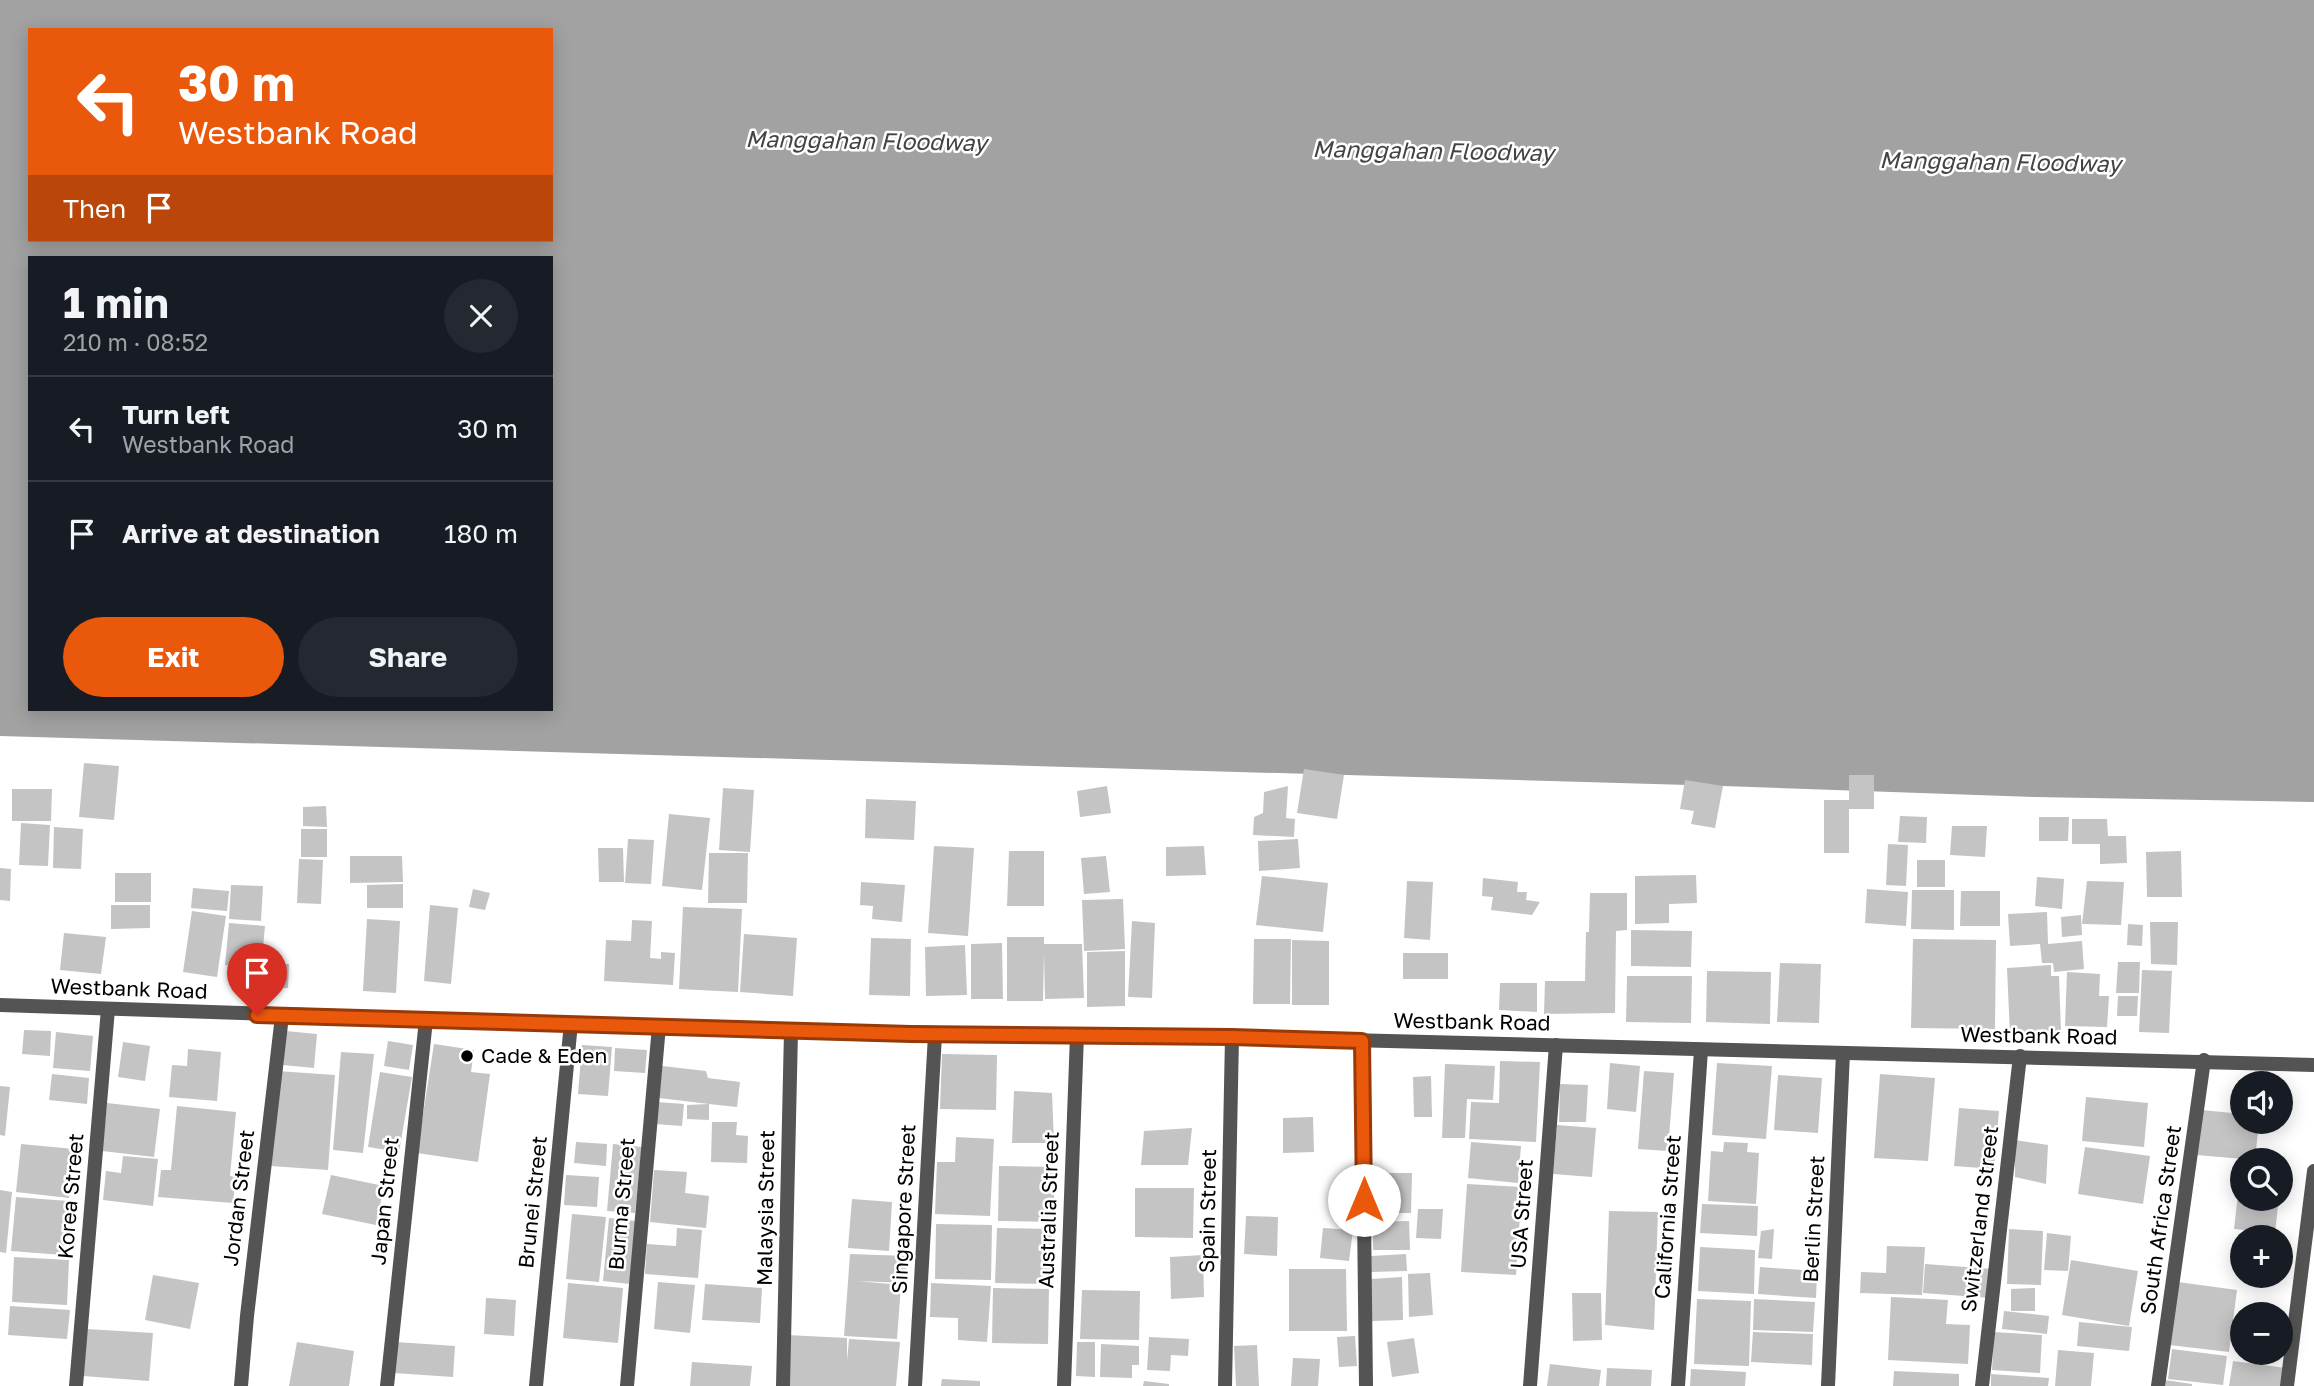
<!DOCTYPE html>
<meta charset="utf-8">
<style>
:root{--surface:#171b24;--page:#242831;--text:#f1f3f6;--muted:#9ea1a6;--line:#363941;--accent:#ea580c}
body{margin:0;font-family:"Golos Text",sans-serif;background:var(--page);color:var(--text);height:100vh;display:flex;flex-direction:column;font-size:26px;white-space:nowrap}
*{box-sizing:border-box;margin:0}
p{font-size:23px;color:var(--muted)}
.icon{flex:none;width:38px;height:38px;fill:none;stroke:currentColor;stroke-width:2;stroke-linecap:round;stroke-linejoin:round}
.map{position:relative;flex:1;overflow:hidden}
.details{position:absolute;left:28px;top:256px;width:525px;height:455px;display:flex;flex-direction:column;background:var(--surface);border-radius:0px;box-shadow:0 4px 18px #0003}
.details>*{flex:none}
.top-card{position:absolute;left:28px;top:28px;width:525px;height:214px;border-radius:0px;box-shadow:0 4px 18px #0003;background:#ea580c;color:#fff;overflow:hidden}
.controls{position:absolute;left:2230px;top:1071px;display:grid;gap:14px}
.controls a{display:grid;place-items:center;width:63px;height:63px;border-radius:50%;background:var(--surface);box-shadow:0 4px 18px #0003;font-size:35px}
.pin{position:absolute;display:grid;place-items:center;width:60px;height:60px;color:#fff;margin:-72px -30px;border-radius:50% 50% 50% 0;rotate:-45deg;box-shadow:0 0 7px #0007}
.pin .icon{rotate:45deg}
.me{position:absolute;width:77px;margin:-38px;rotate:0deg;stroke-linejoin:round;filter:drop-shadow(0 0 5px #0008)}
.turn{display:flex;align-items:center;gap:24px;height:147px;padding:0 35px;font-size:32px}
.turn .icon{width:91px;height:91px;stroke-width:2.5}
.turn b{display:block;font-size:49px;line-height:60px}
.then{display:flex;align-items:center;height:66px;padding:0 35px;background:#0003;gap:14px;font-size:26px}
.round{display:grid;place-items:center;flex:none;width:74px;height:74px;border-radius:37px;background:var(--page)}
.headline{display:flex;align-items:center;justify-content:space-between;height:119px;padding:0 35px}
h1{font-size:42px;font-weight:700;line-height:52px}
.action{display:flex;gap:14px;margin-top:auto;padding:14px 35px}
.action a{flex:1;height:80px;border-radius:42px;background:var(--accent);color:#fff;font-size:28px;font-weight:700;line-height:80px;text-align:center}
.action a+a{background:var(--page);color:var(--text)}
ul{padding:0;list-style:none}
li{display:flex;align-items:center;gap:21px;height:105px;padding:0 35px;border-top:2px solid var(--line)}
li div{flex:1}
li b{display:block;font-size:26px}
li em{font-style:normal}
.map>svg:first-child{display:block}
</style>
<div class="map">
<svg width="2314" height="1386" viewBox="0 0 2314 1386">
<rect width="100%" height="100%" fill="#fff"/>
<path fill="#a2a2a2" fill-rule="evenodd" d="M0,0H2314V802L2034,797L1723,786L0,736ZM30,30H551V240H30ZM30,257H551V709H30Z"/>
<path fill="#c4c4c4" d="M84,763L119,766L114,820L79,817Z
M1304,769L1344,775L1337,819L1297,813Z
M1849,775H1874V809H1849V853H1824V800H1849Z
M1685,780L1723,786L1715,828L1691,824L1694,811L1680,809Z
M1107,786L1111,813L1080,817L1077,791Z
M1288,786L1286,818L1295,819L1294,837L1253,835L1254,817L1263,813L1264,792Z
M723,788L754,790L750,852L719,850Z
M12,789H52L51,821H12Z
M866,799L916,801L914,840L865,838Z
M326,806L327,827L303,826V807Z
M669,814L710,818L702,890L662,886Z
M1900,816L1927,817L1926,843L1898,842Z
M2039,817H2069L2068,841H2039Z
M2072,819H2107L2108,836H2126L2127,863L2100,864V844H2072Z
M21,823L50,825L48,866L19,865Z
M1952,826H1987L1985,857L1950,855Z
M54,827L83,829L81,869L53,868Z
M301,829H327V857H301Z
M628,839L654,840L651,884L625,883Z
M1298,839L1300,868L1259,871L1258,841Z
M1888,844L1908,845L1906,886L1886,885Z
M934,846L974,848L968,936L928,933Z
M1204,846L1206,875L1166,876V847Z
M598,848H623L624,882H599Z
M1009,851H1044V906H1007Z
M2181,851L2182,897H2147L2146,852Z
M709,853H748L747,903H708Z
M350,856H402L403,882L350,883Z
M1106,856L1110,892L1084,894L1081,858Z
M299,859L323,860L321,904L297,903Z
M1917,860H1945V887H1917Z
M0,868L11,869L10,901L0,900Z
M115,873H151V902H115Z
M1696,875L1697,903L1669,904V923L1635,924V876Z
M1262,876L1328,883L1323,932L1256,925Z
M2037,877L2064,879L2062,909L2035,906Z
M1483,878L1518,882L1517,892H1527L1526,900L1540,902L1532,915L1491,910L1493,897L1482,896Z
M1407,881L1433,882L1430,940L1404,938Z
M2087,881L2124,882L2121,925L2082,924Z
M861,882L905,885L902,922L872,919L873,906L860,905Z
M403,884V908H367V885Z
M231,885L263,886L261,921L229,919Z
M193,888L229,891L227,911L191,908Z
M473,889L490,893L485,910L469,907Z
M1867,889L1908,892L1906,926L1865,923Z
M1912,890H1954V930L1911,929Z
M1961,891H2000V926H1960Z
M1590,893H1627V930L1616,931L1615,1013L1544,1014L1545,981H1585L1586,932H1589Z
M1123,899L1125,949L1084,951L1082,900Z
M111,905H150V928L111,929Z
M430,905L458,908L451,984L424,981Z
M683,907L742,909L738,992L679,989Z
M192,911L226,916L217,977L183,972Z
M2047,912L2048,944L2082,941L2084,969L2054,972L2053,963H2042L2040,944L2010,946L2008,914Z
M2081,915L2082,935L2062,937L2061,917Z
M367,919L400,921L396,993L363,991Z
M632,920L652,921L650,958L661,959V952L675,953L673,985L604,981L606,940L631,941Z
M1132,921L1155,923L1152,998L1128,997Z
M2150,922H2178L2177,965L2151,964Z
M229,923L265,926L261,969L225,965Z
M2128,924L2143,925L2142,946L2127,945Z
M1631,930L1692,931L1691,967L1631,966Z
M64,933L106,937L101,974L60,970Z
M744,934L797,938L793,996L740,992Z
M1007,937H1044V944H1082L1084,998L1045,999L1044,953L1043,1001H1007Z
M871,938L911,939L910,996L869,995Z
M1254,939H1291L1290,1004H1253Z
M1913,939L1996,940L1995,1029L1911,1028Z
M1292,940L1329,941V1005H1292Z
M1002,943L1003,999H971V944Z
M965,945L967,995L926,996L925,947Z
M1125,951V1006L1087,1007V952Z
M1403,953H1448V979H1403Z
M2118,962H2140L2139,993H2116Z
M264,963L289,964L288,988H263Z
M1780,963L1821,964L1819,1023L1777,1022Z
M2051,965V976H2059L2061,1032L2010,1034L2007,968Z
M2142,970L2172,971L2169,1033L2139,1032Z
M1707,971L1771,972L1770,1024L1706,1022Z
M2067,972L2100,974L2099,996H2109L2107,1027L2065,1026Z
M1627,976H1692L1691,1023L1626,1022Z
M1500,983H1537V1012L1499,1010Z
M2118,996H2138L2137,1016H2117Z
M24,1030L51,1031L50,1056L22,1054Z
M286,1031L317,1034L314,1068L283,1065Z
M56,1032L93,1036L90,1071L53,1068Z
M388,1041L413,1045L409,1070L384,1066Z
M123,1042L150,1046L145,1081L118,1077Z
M434,1044L474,1050L471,1072L490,1074L478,1162L417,1153Z
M582,1045L612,1047L608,1096L578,1094Z
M615,1048L647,1050L645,1073L614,1071Z
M188,1049L221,1052L217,1101L169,1097L172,1065L187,1066Z
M341,1052L374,1054L363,1153L333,1150Z
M942,1054L997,1055L996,1110L940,1109Z
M1500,1061L1540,1062L1536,1142L1469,1139L1471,1102L1499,1103Z
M1610,1063L1640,1066L1636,1112L1607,1109Z
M1717,1063L1772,1066L1766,1139L1712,1135Z
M1445,1064L1495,1066L1493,1100L1467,1099L1465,1138H1442Z
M662,1066L706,1071L708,1078L740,1082L737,1107L709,1104V1120L687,1119V1105L709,1104L659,1098Z
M277,1071L335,1075L328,1170L271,1166Z
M1644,1071L1674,1073L1668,1151L1638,1149Z
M380,1072L412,1077L399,1152L368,1147Z
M52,1074L89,1078L87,1104L49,1100Z
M1880,1074L1935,1078L1928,1161L1874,1158Z
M1778,1075L1822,1078L1818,1133L1774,1130Z
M1431,1076L1432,1117H1414L1413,1077Z
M1560,1084L1588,1085L1586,1122H1559Z
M0,1086L10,1087L5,1136L0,1135Z
M1014,1091L1052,1093L1054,1143H1012Z
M2086,1097L2148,1103L2144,1147L2082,1141Z
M657,1102L684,1104L682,1126L655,1124Z
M107,1103L160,1109L154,1157L102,1151Z
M177,1106L236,1112L230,1176L236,1177L233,1203L158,1197L161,1170H171Z
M1959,1108L1999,1111L1994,1169L1954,1166Z
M2202,1110L2242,1114V1122H2259L2255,1160L2197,1155Z
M1313,1117L1314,1152L1283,1153V1118Z
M712,1122H737L736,1135L748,1136L747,1163L711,1162Z
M1557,1125L1596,1128L1592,1177L1553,1174Z
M1192,1128L1188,1165H1141L1144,1131Z
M956,1137L994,1139L990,1216L935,1214L937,1162H955Z
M2015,1140L2048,1145L2046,1184L2015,1177Z
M576,1142L607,1144L606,1166L574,1163Z
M1471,1142L1521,1146L1518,1183L1468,1178Z
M1724,1142L1748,1143L1747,1152L1759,1153L1756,1204L1708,1201L1711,1151L1723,1152Z
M21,1144L74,1149L69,1198L16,1192Z
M613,1144L642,1147L635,1213L607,1211Z
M2085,1147L2150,1156L2143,1204L2078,1194Z
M123,1156L158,1159L153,1206L103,1200L106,1171L121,1173Z
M999,1166L1055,1167L1053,1222L998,1221Z
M654,1170L687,1172L685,1193L709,1196L706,1228L650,1222Z
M1383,1173H1412L1411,1213H1382Z
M331,1175L384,1186L376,1225L322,1214Z
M566,1175L599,1177L597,1207L564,1205Z
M2240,1176L2242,1199H2270L2269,1205L2278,1206L2275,1233L2234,1229Z
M1467,1184L1522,1187L1516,1275L1461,1272Z
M1135,1188H1194L1193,1238L1135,1237Z
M0,1190L12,1192L6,1253L0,1252Z
M16,1197L68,1201L63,1255L11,1251Z
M852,1199L892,1202L889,1251L848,1248Z
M1702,1204L1758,1206L1757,1236L1700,1233Z
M1418,1209H1443L1441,1239L1416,1238Z
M1609,1211L1658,1212L1654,1330L1605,1325Z
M572,1214L606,1217L599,1282L566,1279Z
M1246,1216L1278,1217L1277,1256L1244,1254Z
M609,1218L636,1221L630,1284L603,1281Z
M1409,1221L1410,1250H1373V1222Z
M936,1224L992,1225L991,1280L935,1279Z
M677,1228L702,1230L698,1278L645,1274L647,1244L676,1246Z
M997,1228L1052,1229L1051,1284L995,1283Z
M1323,1228L1353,1230L1349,1261L1320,1258Z
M1774,1229L1772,1259L1758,1258L1761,1231Z
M2009,1229L2043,1231L2041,1285L2007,1284Z
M2047,1233L2071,1236L2068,1271L2044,1270Z
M1887,1246L1925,1247L1922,1295L1860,1293L1861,1272L1886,1273Z
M1700,1247L1755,1250L1754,1294L1698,1291Z
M850,1254L907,1256L906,1283L857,1281L901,1285L897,1339L844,1336Z
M1406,1254L1407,1271L1371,1272V1256Z
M1203,1255L1204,1297L1171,1299L1170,1257Z
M14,1257L69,1260L67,1305L12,1302Z
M2071,1260L2138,1271L2129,1326L2062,1315Z
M1925,1264L1993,1269L1991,1298L1923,1293Z
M1760,1267L1817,1271L1816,1298L1758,1294Z
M1289,1269H1346L1347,1331H1289Z
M1430,1273L1433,1315L1409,1317L1408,1274Z
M153,1275L199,1283L190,1329L145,1320Z
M1402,1277L1403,1320L1372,1321L1371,1279Z
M658,1282L695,1285L690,1333L654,1329Z
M2178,1282L2237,1290L2229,1352L2169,1345Z
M568,1283L623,1288L618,1343L563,1338Z
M931,1283L991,1286L987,1342L958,1340V1318L930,1317Z
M705,1284L762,1288L760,1323L702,1320Z
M993,1288L1049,1289L1048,1344L992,1343Z
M2035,1288V1311H2011V1289Z
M1082,1290L1140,1291L1139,1340L1080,1339Z
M1572,1293H1601L1602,1340L1573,1341Z
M1891,1297L1948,1300L1946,1324L1970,1325L1968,1364L1888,1360Z
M486,1298L516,1300L514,1336L484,1334Z
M1697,1299L1751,1301L1749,1366L1694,1364Z
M1754,1299L1815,1302L1813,1332L1753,1330Z
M10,1306L70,1310L67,1339L8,1335Z
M2004,1311L2049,1316L2047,1334L2002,1329Z
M2079,1322L2132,1327L2129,1351L2077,1346Z
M87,1329L153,1333L149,1381L83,1376Z
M1753,1332L1813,1334L1812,1365L1751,1362Z
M1994,1332L2042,1335L2040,1373L1992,1370Z
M787,1335L847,1338V1361L849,1339L900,1342L896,1386H784Z
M1355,1336L1357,1366L1339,1367L1337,1337Z
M1149,1337L1189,1339L1188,1356L1171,1355L1170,1371L1147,1370Z
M1414,1338L1419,1373L1392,1377L1387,1342Z
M297,1342L354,1351L349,1386H289Z
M396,1342L455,1346L453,1377L394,1373Z
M1077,1342H1095V1377L1076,1376Z
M1101,1344L1139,1346V1365H1132V1378L1100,1377Z
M1257,1345L1259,1386H1236L1234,1346Z
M2172,1349L2227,1356L2223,1385L2168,1379Z
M2058,1350L2094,1353L2091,1386H2055Z
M1293,1358L1320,1359L1318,1386H1291Z
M2233,1361L2286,1368L2283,1386H2229Z
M692,1362L752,1366L750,1386H690Z
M1550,1364L1601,1370L1599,1386H1547Z
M1607,1368L1652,1370L1651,1386H1606Z
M1691,1369L1746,1372L1745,1386H1690Z
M1894,1371L1959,1374V1386H1893Z
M1991,1374L2049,1378L2048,1386H1991Z
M942,1379L980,1381V1386H941Z
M2165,1380L2192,1384V1386H2164Z
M1144,1381L1169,1384V1386H1143Z"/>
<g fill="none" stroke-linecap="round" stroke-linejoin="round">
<path stroke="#545454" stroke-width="14" d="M1362,1041L1366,1386
M76,1386L108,1009
M241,1386L247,1316L282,1016
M387,1386L426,1020
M536,1386L571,1023
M627,1386L659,1026
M783,1386L791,1031
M915,1386L935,1035
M1064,1386L1077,1035
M1225,1386L1232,1037
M1530,1386L1556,1045
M1678,1386L1701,1050
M1828,1386L1843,1053
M1982,1386L2020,1056
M2158,1386L2204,1060
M2287,1386L2314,1171"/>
<path stroke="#545454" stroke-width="14" d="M0,1005L791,1031L1232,1037L2314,1065"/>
</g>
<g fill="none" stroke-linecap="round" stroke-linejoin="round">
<defs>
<path id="route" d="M257,1015L911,1034L1232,1037L1362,1041L1364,1200"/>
</defs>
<use href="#route" stroke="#983908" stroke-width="18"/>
<use href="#route" stroke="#ea580c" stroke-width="12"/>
</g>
<circle fill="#000" stroke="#fff" stroke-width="2.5" cx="467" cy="1056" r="7"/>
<g text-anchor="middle" stroke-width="5" stroke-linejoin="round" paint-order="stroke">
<g font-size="21" fill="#000" stroke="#fff">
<text transform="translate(129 989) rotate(2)" y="7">Westbank Road</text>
<text transform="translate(1472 1022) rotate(1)" y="7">Westbank Road</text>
<text transform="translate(2039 1036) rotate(1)" y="7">Westbank Road</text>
<text transform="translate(71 1196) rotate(-85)" y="7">Korea Street</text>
<text transform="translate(239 1198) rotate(-83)" y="7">Jordan Street</text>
<text transform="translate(385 1201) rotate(-84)" y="7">Japan Street</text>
<text transform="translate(533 1202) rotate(-84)" y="7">Brunei Street</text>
<text transform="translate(622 1204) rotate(-85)" y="7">Burma Street</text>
<text transform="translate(766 1208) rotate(-89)" y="7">Malaysia Street</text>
<text transform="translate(904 1209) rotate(-87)" y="7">Singapore Street</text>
<text transform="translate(1049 1210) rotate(-88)" y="7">Australia Street</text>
<text transform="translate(1208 1211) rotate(-89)" y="7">Spain Street</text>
<text transform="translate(1522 1214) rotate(-86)" y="7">USA Street</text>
<text transform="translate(1668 1217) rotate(-86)" y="7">California Street</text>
<text transform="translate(1814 1219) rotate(-87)" y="7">Berlin Street</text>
<text transform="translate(1980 1219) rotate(-83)" y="7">Switzerland Street</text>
<text transform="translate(2161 1220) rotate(-82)" y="7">South Africa Street</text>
</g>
<g font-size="21" fill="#000" stroke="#fff" text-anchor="start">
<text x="481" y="1063">Cade &amp; Eden</text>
</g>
<g font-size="23" font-style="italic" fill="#434343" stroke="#fff">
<text transform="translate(866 141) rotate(1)" y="8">Manggahan Floodway</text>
<text transform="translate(1433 151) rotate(1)" y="8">Manggahan Floodway</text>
<text transform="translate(2000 162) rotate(1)" y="8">Manggahan Floodway</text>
</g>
</g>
</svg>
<div class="controls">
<a><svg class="icon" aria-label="sound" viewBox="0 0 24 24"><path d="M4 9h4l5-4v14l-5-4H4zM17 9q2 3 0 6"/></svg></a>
<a><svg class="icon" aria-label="search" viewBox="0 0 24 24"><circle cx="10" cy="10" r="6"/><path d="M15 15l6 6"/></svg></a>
<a>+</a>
<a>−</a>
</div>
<div class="pin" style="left:257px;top:1015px;background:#d93025"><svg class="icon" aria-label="arrive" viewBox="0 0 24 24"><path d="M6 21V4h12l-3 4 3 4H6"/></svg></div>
<svg class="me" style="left:1364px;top:1200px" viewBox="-20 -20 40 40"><circle r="19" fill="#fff"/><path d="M0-13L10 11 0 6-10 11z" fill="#ea580c"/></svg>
<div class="top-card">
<div class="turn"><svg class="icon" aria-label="left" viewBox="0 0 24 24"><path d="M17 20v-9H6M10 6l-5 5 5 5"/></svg><div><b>30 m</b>Westbank Road</div></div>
<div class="then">Then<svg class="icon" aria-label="arrive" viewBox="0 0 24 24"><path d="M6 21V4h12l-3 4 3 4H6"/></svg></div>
</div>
<section class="details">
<div class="headline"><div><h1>1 min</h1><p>210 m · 08:52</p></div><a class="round"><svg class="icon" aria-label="close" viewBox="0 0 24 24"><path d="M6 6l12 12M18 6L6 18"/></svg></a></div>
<ul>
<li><svg class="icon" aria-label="left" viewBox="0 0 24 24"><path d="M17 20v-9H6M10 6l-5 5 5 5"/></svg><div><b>Turn left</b><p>Westbank Road</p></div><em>30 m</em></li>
<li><svg class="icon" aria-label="arrive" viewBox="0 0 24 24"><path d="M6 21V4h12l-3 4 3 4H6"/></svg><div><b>Arrive at destination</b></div><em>180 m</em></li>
</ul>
<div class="action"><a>Exit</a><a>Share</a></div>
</section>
</div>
